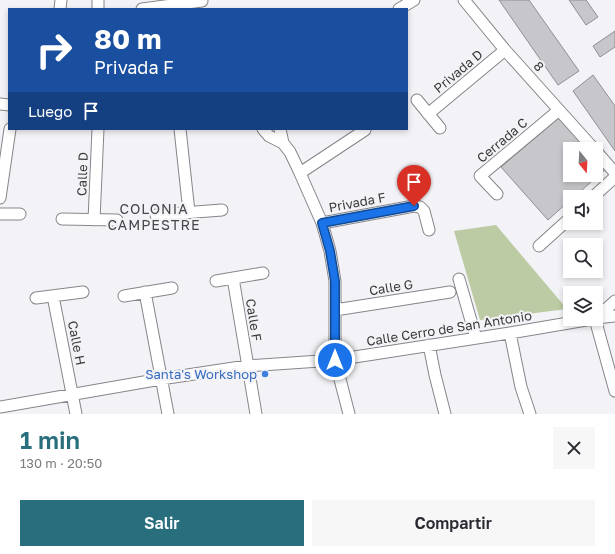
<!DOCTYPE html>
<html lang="es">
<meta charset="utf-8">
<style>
:root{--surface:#fff;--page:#f7f7f7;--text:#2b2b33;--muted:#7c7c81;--accent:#286e7c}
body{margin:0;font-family:"Golos Text",sans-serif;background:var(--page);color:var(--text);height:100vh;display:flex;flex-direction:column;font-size:15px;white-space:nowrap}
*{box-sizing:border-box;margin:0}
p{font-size:13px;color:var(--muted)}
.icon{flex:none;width:22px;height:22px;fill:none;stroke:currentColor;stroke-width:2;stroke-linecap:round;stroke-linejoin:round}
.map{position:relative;height:414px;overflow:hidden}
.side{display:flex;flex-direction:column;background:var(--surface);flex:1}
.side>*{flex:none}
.top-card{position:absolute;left:8px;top:8px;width:400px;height:122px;border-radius:0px;box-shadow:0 2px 6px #0003;background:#1a4fa0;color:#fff;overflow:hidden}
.needle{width:26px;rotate:162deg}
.fabs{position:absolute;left:563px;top:142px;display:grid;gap:8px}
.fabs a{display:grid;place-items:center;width:40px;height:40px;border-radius:0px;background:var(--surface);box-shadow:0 2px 6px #0003;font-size:20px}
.pin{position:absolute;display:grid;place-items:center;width:34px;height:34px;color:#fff;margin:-41px -17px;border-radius:50% 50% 50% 0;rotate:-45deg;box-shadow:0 0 4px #0007}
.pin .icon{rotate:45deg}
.me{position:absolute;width:44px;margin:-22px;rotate:0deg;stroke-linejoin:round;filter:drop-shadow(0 0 3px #0008)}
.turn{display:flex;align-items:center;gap:14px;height:84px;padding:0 20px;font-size:18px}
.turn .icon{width:52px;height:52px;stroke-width:2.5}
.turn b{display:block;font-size:28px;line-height:34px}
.then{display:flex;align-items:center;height:38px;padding:0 20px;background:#0003;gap:8px;font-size:15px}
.round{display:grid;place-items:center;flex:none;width:42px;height:42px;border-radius:0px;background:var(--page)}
.summary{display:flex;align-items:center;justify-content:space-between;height:68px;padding:0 20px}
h1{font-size:24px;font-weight:600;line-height:30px;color:var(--accent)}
.primary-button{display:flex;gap:8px;margin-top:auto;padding:8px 20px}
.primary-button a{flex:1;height:46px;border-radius:0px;background:var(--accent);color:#fff;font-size:16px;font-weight:600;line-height:46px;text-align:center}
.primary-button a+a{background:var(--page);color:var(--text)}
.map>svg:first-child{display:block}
</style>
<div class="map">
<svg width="615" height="414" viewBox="0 0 615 414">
<rect width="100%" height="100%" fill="#f3f3f7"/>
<path fill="#bccba3" d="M496,225L567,309L480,320L454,231Z"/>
<path fill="#c7c7cb" stroke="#8f9093" d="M499,0H529L579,71L558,85Z
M569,0H586L598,17L586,25Z
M615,31V47L600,57L593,46Z
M593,75L615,106V151L573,91Z
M560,117L590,149H570V175H596V156L607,168L574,197H570V200L548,220L501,167Z"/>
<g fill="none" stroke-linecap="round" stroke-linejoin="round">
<defs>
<path id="minor" d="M464,0L505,50L594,149
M60,9L61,0
M98,9V0
M142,9L202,1
M399,9L414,0
M417,100L440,128
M0,104L9,105
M428,114L505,50
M180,129L189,212
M263,129L269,136L283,143
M280,129L283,143L290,152L300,173L322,223L330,251L335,281V360L349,414
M596,151L615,173
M300,173L365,130
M497,194L480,176L559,110
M593,197L615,177
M0,198L10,129
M0,214H20
M156,215L222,210
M62,219L117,220
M94,220L98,129
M322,223L414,206L420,207L424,211L429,230
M539,246L570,218
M233,278L256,414
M459,279L476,338
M216,281L263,273
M145,292L168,414
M53,296L76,414
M124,296L172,288
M36,298L83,292
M335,310L450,292
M596,318L615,301
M596,318L615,316
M595,319L615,391
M510,333L521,387L530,414
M429,345L435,375L445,414
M0,407L161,379L247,366L335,360L510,333L592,319"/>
</defs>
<use href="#minor" stroke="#86868a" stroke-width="13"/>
<use href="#minor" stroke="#fff" stroke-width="11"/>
</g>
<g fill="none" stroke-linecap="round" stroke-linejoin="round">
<defs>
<path id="route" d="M335,360V281L330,251L322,223L414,206"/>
</defs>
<use href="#route" stroke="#114b97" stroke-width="10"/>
<use href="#route" stroke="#1a73e8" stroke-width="7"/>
</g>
<circle fill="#3f7fe0" stroke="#f3f3f7" stroke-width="1.5" cx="265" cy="374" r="4"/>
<g text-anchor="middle" stroke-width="4" stroke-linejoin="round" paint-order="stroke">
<g font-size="13" fill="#3a3a3c" stroke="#f3f3f7">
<text transform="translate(539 66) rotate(48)" y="5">8</text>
<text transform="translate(458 71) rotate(-40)" y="5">Privada D</text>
<text transform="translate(502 140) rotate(-40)" y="5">Cerrada C</text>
<text transform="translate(82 174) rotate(-88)" y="5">Calle D</text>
<text transform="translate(357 202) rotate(-11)" y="5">Privada F</text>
<text transform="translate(391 287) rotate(-9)" y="5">Calle G</text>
<text transform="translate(254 320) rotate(81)" y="5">Calle F</text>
<text transform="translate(449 328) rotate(-9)" y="5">Calle Cerro de San Antonio</text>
<text transform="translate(77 343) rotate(79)" y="5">Calle H</text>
</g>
<g font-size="13" fill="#366cbe" stroke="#f3f3f7" text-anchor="end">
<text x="257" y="379">Santa's Workshop</text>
</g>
<g font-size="14" letter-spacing="1" fill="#47484b" stroke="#f3f3f7">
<text x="154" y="214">COLONIA<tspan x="154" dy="16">CAMPESTRE</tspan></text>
</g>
</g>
</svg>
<div class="fabs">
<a><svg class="needle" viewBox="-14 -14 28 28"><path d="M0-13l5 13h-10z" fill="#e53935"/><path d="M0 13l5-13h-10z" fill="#7c7c81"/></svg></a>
<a><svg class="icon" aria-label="sound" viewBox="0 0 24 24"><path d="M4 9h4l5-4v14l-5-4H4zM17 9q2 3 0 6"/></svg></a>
<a><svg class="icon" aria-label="search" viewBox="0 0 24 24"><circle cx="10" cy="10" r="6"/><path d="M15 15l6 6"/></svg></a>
<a><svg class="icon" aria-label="layers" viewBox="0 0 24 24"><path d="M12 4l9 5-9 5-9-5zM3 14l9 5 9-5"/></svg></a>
</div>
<div class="pin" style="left:414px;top:206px;background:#d93025"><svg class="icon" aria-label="arrive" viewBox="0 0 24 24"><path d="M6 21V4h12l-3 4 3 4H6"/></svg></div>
<svg class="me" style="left:335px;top:360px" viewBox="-20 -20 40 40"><circle r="17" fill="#1a73e8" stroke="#fff" stroke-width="3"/><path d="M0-11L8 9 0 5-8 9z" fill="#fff"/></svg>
<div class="top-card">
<div class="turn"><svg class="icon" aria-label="right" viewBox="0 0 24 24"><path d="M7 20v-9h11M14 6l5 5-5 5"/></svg><div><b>80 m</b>Privada F</div></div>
<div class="then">Luego<svg class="icon" aria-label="arrive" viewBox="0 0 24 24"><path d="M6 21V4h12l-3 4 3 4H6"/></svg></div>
</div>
</div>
<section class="side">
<div class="summary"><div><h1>1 min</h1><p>130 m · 20:50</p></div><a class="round"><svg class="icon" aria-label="close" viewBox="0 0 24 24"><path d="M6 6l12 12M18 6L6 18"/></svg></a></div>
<div class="primary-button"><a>Salir</a><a>Compartir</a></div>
</section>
